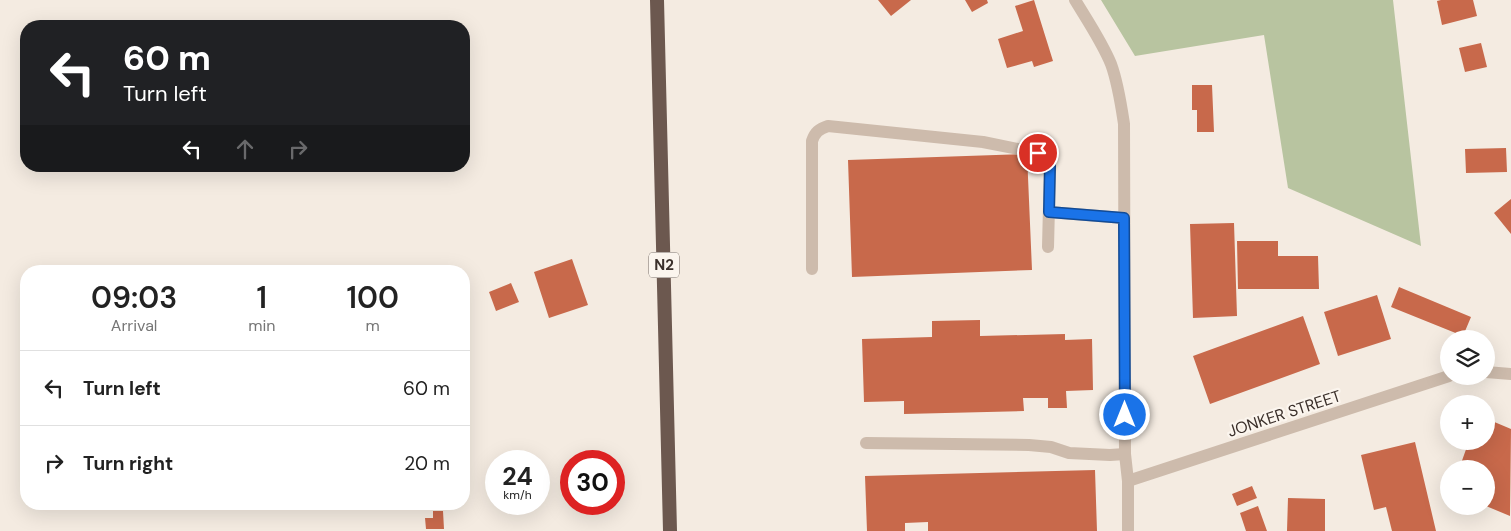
<!DOCTYPE html>
<meta charset="utf-8">
<style>
:root{--surface:#fff;--page:#f2f2f2;--text:#222;--muted:#767676;--line:#e0e0e0}
body{margin:0;font-family:"DM Sans",sans-serif;background:var(--page);color:var(--text);height:100vh;display:flex;flex-direction:column;font-size:19px;white-space:nowrap}
*{box-sizing:border-box;margin:0}
p{font-size:16px;color:var(--muted)}
.icon{flex:none;width:28px;height:28px;fill:none;stroke:currentColor;stroke-width:2;stroke-linecap:round;stroke-linejoin:round}
.map{position:relative;flex:1;overflow:hidden}
.details{position:absolute;left:20px;top:265px;width:450px;height:245px;display:flex;flex-direction:column;background:var(--surface);border-radius:20px;box-shadow:0 5px 20px #0002}
.details>*{flex:none}
.hud{position:absolute;left:20px;top:20px;width:450px;height:152px;border-radius:20px;box-shadow:0 5px 20px #0002;background:#202124;color:#fff;overflow:hidden}
.fabs{position:absolute;left:1440px;top:330px;display:grid;gap:10px}
.fabs a{display:grid;place-items:center;width:55px;height:55px;border-radius:50%;background:var(--surface);box-shadow:0 5px 20px #0002;font-size:25px}
.speed{position:absolute;left:485px;top:450px;display:flex;gap:10px;font-size:25px;font-weight:700;text-align:center}
.speed>*{display:grid;place-content:center;width:65px;height:65px;border-radius:50%;background:var(--surface);box-shadow:0 5px 20px #0002;line-height:1}
.speed small{font-size:12px;font-weight:400}
.speed .limit{border:8px solid #d22;background:#fff;color:#111}
.pin{position:absolute;display:grid;place-items:center;width:42px;height:42px;color:#fff;margin:-21px;border:2px solid #fff;border-radius:50%;box-shadow:0 1px 5px #0007}
.me{position:absolute;width:55px;margin:-28px;rotate:0deg;stroke-linejoin:round;filter:drop-shadow(0 0 4px #0008)}
.turn{display:flex;align-items:center;gap:18px;height:105px;padding:0 20px;font-size:22px}
.turn .icon{width:65px;height:65px;stroke-width:2.5}
.turn b{display:block;font-size:35px;line-height:42px}
.lanes{display:flex;align-items:center;height:48px;padding:0 20px;background:#0003;justify-content:center;gap:25px;direction:ltr}
.lanes .off{opacity:.35}
.eta{display:flex;justify-content:space-evenly;align-items:center;height:85px;text-align:center}
.eta b{font-size:30px;font-weight:600;line-height:35px}
ul{padding:0;list-style:none}
li{display:flex;align-items:center;gap:15px;height:75px;padding:0 20px;border-top:1px solid var(--line)}
li div{flex:1}
li b{display:block;font-size:19px}
li em{font-style:normal}
.map>svg:first-child{display:block}
</style>
<div class="map">
<svg width="1511" height="531" viewBox="0 0 1511 531">
<rect width="100%" height="100%" fill="#f4ebe1"/>
<path fill="#b8c4a0" d="M1101,0H1393L1421,246L1288,188L1264,35L1135,56Z"/>
<path fill="#c8694b" d="M878,0H911L891,16Z
M965,0H987L988,3L972,12Z
M1034,0L1053,61L1034,67L1032,61L1007,68L998,39L1023,31L1015,6Z
M1441,0H1473L1477,16L1442,25L1437,1Z
M1481,43L1487,67L1465,72L1459,48Z
M1192,85H1212L1214,132H1197V110H1192Z
M1506,148L1507,172L1466,173L1465,149Z
M1027,154L1032,270L852,277L848,160Z
M1511,199V234L1494,213Z
M1234,223L1237,316L1193,318L1190,224Z
M1237,241H1278V256H1318L1319,289H1238Z
M572,259L588,305L549,318L534,272Z
M511,283L519,302L496,311L489,292Z
M1399,287L1471,317L1463,336L1391,307Z
M1377,295L1391,339L1338,356L1324,312Z
M1303,316L1320,364L1210,404L1193,356Z
M980,320V336L1065,334V340L1092,339L1093,390L1066,391L1067,408H1048V398H1023L1024,411L904,414V401L864,402L862,339L932,337V321Z
M1492,421L1511,429L1510,516L1486,506V469H1459L1469,441L1482,446L1484,441H1486V435Z
M1415,442L1436,531H1392L1386,507L1374,510L1361,455Z
M1095,470L1097,531H928V522L905,523V531H867L865,476Z
M1252,486L1257,498L1237,506L1232,494Z
M1288,498L1325,499V531H1287Z
M1258,506L1267,531H1246L1240,513Z
M433,511H443L444,529H426L425,518H433Z"/>
<g fill="none" stroke-linecap="round" stroke-linejoin="round">
<path stroke="#cdbbac" stroke-width="12" d="M1049,212L1124,218
M812,269V141C815,132 819,129 828,126L983,142L1038,153L1045,159L1050,166L1048,247
M866,443L1029,445L1051,447L1069,453L1110,455L1125,454"/>
<path stroke="#cdbbac" stroke-width="12" d="M1075,0C1087,20 1102,42 1111,64C1118,83 1121,104 1124,124L1125,454L1128,481V531
M1486,372L1511,374
M1128,481L1449,376"/>
<path stroke="#6c584f" stroke-width="14" d="M657,0L670,531"/>
</g>
<g fill="none" stroke-linecap="round" stroke-linejoin="round">
<defs>
<path id="route" d="M1038,153L1045,159L1050,166L1049,212L1124,218L1125,415"/>
</defs>
<use href="#route" stroke="#114b97" stroke-width="12"/>
<use href="#route" stroke="#1a73e8" stroke-width="9"/>
</g>
<g text-anchor="middle" stroke-width="4.5" stroke-linejoin="round" paint-order="stroke">
<rect fill="#fbf5ee" stroke="#756b66" stroke-width="1" x="649" y="252.5" width="30" height="25" rx="4"/>
<g font-size="15" font-weight="bold" fill="#3b302b">
<text x="664" y="270">N2</text>
</g>
<g font-size="16" fill="#3b302b" stroke="#fbf5ee">
<text transform="translate(1284 413) rotate(-18)" y="6">JONKER STREET</text>
</g>
</g>
</svg>
<div class="fabs">
<a><svg class="icon" aria-label="layers" viewBox="0 0 24 24"><path d="M12 4l9 5-9 5-9-5zM3 14l9 5 9-5"/></svg></a>
<a>+</a>
<a>−</a>
</div>
<div class="speed"><div>24<small>km/h</small></div><div class="limit">30</div></div>
<div class="pin" style="left:1038px;top:153px;background:#d93025"><svg class="icon" aria-label="arrive" viewBox="0 0 24 24"><path d="M6 21V4h12l-3 4 3 4H6"/></svg></div>
<svg class="me" style="left:1125px;top:415px" viewBox="-20 -20 40 40"><circle r="17" fill="#1a73e8" stroke="#fff" stroke-width="3"/><path d="M0-11L8 9 0 5-8 9z" fill="#fff"/></svg>
<div class="hud">
<div class="turn"><svg class="icon" aria-label="left" viewBox="0 0 24 24"><path d="M17 20v-9H6M10 6l-5 5 5 5"/></svg><div><b>60 m</b>Turn left</div></div>
<div class="lanes"><svg class="icon" aria-label="left" viewBox="0 0 24 24"><path d="M17 20v-9H6M10 6l-5 5 5 5"/></svg><svg class="icon off" aria-label="ahead" viewBox="0 0 24 24"><path d="M12 20V5M6 11l6-6 6 6"/></svg><svg class="icon off" aria-label="right" viewBox="0 0 24 24"><path d="M7 20v-9h11M14 6l5 5-5 5"/></svg></div>
</div>
<section class="details">
<div class="eta">
<div><b>09:03</b><p>Arrival</p></div>
<div><b>1</b><p>min</p></div>
<div><b>100</b><p>m</p></div>
</div>
<ul>
<li><svg class="icon" aria-label="left" viewBox="0 0 24 24"><path d="M17 20v-9H6M10 6l-5 5 5 5"/></svg><div><b>Turn left</b></div><em>60 m</em></li>
<li><svg class="icon" aria-label="right" viewBox="0 0 24 24"><path d="M7 20v-9h11M14 6l5 5-5 5"/></svg><div><b>Turn right</b></div><em>20 m</em></li>
</ul>
</section>
</div>
